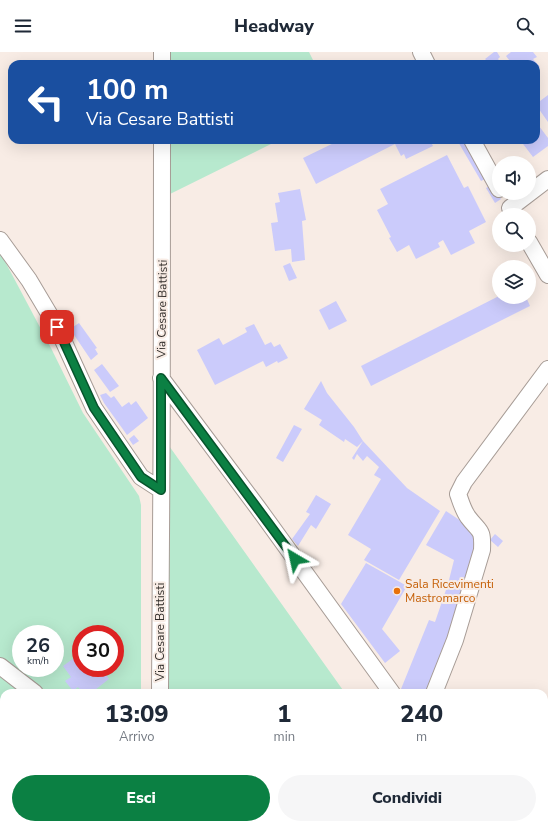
<!DOCTYPE html>
<html lang="it">
<style>
:root{--surface:#fff;--page:#f6f6f7;--text:#1f2937;--muted:#747a83;--accent:#0b8043}
body{margin:0;font-family:"Nunito Sans",sans-serif;background:var(--page);color:var(--text);height:100vh;display:flex;flex-direction:column;font-size:15px;white-space:nowrap}
*{box-sizing:border-box;margin:0}
p{font-size:13px;color:var(--muted)}
.icon{flex:none;width:22px;height:22px;fill:none;stroke:currentColor;stroke-width:2;stroke-linecap:round;stroke-linejoin:round}
.map{position:relative;flex:1;overflow:hidden}
.side{position:absolute;left:0px;top:637px;width:548px;height:140px;display:flex;flex-direction:column;background:var(--surface);border-radius:12px 12px 0 0;box-shadow:0 4px 16px #0002}
.side>*{flex:none}
.banner{position:absolute;left:8px;top:8px;width:532px;height:84px;border-radius:12px;box-shadow:0 4px 16px #0002;background:#1a4fa0;color:#fff;overflow:hidden}
.tools{position:absolute;left:492px;top:104px;display:grid;gap:8px}
.tools a{display:grid;place-items:center;width:44px;height:44px;border-radius:50%;background:var(--surface);box-shadow:0 4px 16px #0002;font-size:20px}
.speed{position:absolute;left:12px;top:573px;display:flex;gap:8px;font-size:20px;font-weight:700;text-align:center}
.speed>*{display:grid;place-content:center;width:52px;height:52px;border-radius:50%;background:var(--surface);box-shadow:0 4px 16px #0002;line-height:1}
.speed small{font-size:10px;font-weight:400}
.speed .limit{border:6px solid #d22;background:#fff;color:#111}
.pin{position:absolute;display:grid;place-items:center;width:34px;height:34px;color:#fff;margin:-17px;border-radius:8px;box-shadow:0 2px 6px #0006}
.me{position:absolute;width:44px;margin:-22px;rotate:324deg;stroke-linejoin:round;filter:drop-shadow(0 0 3px #0008)}
.turn{display:flex;align-items:center;gap:14px;height:84px;padding:0 12px;font-size:18px}
.turn .icon{width:52px;height:52px;stroke-width:2.5}
.turn b{display:block;font-size:28px;line-height:34px}
.eta{display:flex;justify-content:space-evenly;align-items:center;height:68px;text-align:center}
.eta b{font-size:24px;font-weight:800;line-height:28px}
.primary-button{display:flex;gap:8px;margin-top:auto;padding:8px 12px}
.primary-button a{flex:1;height:46px;border-radius:24px;background:var(--accent);color:#fff;font-size:16px;font-weight:800;line-height:46px;text-align:center}
.primary-button a+a{background:var(--page);color:var(--text)}
header{display:flex;justify-content:space-between;align-items:center;height:52px;padding:0 12px;background:var(--surface);font-size:18px;font-weight:800}
.map>svg:first-child{display:block}
</style>
<header><svg class="icon" aria-label="menu" viewBox="0 0 24 24"><path d="M4 6h16M4 12h16M4 18h16"/></svg>Headway<svg class="icon" aria-label="search" viewBox="0 0 24 24"><circle cx="10" cy="10" r="6"/><path d="M15 15l6 6"/></svg></header>
<div class="map">
<svg width="548" height="777" viewBox="0 0 548 777">
<rect width="100%" height="100%" fill="#f8ece5"/>
<path fill="#b7e9ce" fill-rule="evenodd" d="M170,0H309L315,12H170Z
M169,88H279L168,143Z
M0,200L51,296L83,361L139,444L141,453V641H4V773H124L127,777H0ZM21,582H55V616H21ZM81,582H115V616H81Z
M167,391L345,641H169Z
M266,773H344L340,777H269Z"/>
<path fill="#cbcbfb" d="M494,0H497L500,5L498,7L502,12H483L487,9L485,7Z
M511,0H533L537,5L533,7L540,15L536,18V12H512L506,4Z
M548,43V70L536,53V52Z
M536,70L548,86V94L533,105L520,88H536Z
M340,88H430L433,94L406,107L404,102L401,104L395,92L316,132L303,106Z
M457,88H468L489,125L481,129Z
M447,103L464,136L468,134L486,170L469,179L475,191L451,203L443,188L438,191L440,195L416,207L409,193L397,200L389,186L391,185L377,158L388,152L380,137Z
M491,133L501,147L495,151L486,136Z
M300,137L306,168L302,169L305,208L292,210L291,197L275,199L271,171L278,170L275,151L280,150L278,141Z
M290,211L297,226L289,229L283,214Z
M499,244L526,245L530,254L371,334L361,314Z
M336,249L347,269L329,278L319,258Z
M79,271L97,296L95,297L98,302L91,308L70,277Z
M254,272L265,293L271,290L274,295L280,292L288,306L278,311L277,309L266,315L263,309L215,333L197,298L219,286L223,293L247,280L245,276Z
M102,312L119,334L110,340L94,318Z
M321,329L327,341L354,375L363,389L357,395L345,387L344,390L319,373L322,368L304,357Z
M106,341L111,346L114,344L122,355L129,350L131,353L136,349L148,366L127,383L104,351L100,343Z
M294,373L302,377L283,410L276,406Z
M134,383L139,389L133,393L129,387Z
M363,389L407,436L440,459L399,528L364,508L371,497L348,483L381,427L374,423L379,415L367,404L363,409L357,402L354,408L352,406Z
M316,443L331,452L316,477L311,473L298,494L292,487L310,462L306,460Z
M446,459L470,475L478,494L466,537L428,641H404L401,637L429,568L435,570L448,532L454,508L426,493Z
M495,482L503,489L498,495L490,488Z
M366,511L407,534L382,577L400,599L385,611L341,552Z
M81,601V616H101L109,627L91,641H83L78,635L73,639L65,629L71,625L63,614Z"/>
<g fill="none" stroke-linecap="round" stroke-linejoin="round">
<defs>
<path id="minor" d="M421,0L427,12
M162,12V0
M472,88L499,137
M510,156L548,127
M0,188L29,228L57,275L94,356L141,425L161,438
M529,190L548,223
M161,326L258,456L392,641
M0,614L35,641
M160,641C161,457 163,272 162,88
M434,641L455,588L482,498C483,476 480,481 468,465C463,458 461,450 458,442L464,430L548,317
M485,773L488,777
M159,777V773"/>
</defs>
<use href="#minor" stroke="#a79c96" stroke-width="18"/>
<use href="#minor" stroke="#fff" stroke-width="16"/>
</g>
<g fill="none" stroke-linecap="round" stroke-linejoin="round">
<defs>
<path id="route" d="M57,275L94,356L141,425L161,438V326L295,507"/>
</defs>
<use href="#route" stroke="#07532c" stroke-width="10"/>
<use href="#route" stroke="#0b8043" stroke-width="7"/>
</g>
<circle fill="#e8710a" stroke="#f8ece5" stroke-width="1.5" cx="397" cy="539" r="4"/>
<g text-anchor="middle" stroke-width="4" stroke-linejoin="round" paint-order="stroke">
<g font-size="12" fill="#302c29" stroke="#f8ece5">
<text transform="translate(162 257) rotate(-89)" y="4">Via Cesare Battisti</text>
<text transform="translate(160 580) rotate(-90)" y="4">Via Cesare Battisti</text>
</g>
<g font-size="12" fill="#c56008" stroke="#f8ece5" text-anchor="start">
<text x="405" y="536">Sala Ricevimenti<tspan x="405" dy="14">Mastromarco</tspan></text>
</g>
</g>
</svg>
<div class="tools">
<a><svg class="icon" aria-label="sound" viewBox="0 0 24 24"><path d="M4 9h4l5-4v14l-5-4H4zM17 9q2 3 0 6"/></svg></a>
<a><svg class="icon" aria-label="search" viewBox="0 0 24 24"><circle cx="10" cy="10" r="6"/><path d="M15 15l6 6"/></svg></a>
<a><svg class="icon" aria-label="layers" viewBox="0 0 24 24"><path d="M12 4l9 5-9 5-9-5zM3 14l9 5 9-5"/></svg></a>
</div>
<div class="speed"><div>26<small>km/h</small></div><div class="limit">30</div></div>
<div class="pin" style="left:57px;top:275px;background:#d93025"><svg class="icon" aria-label="arrive" viewBox="0 0 24 24"><path d="M6 21V4h12l-3 4 3 4H6"/></svg></div>
<svg class="me" style="left:295px;top:507px" viewBox="-20 -20 40 40"><path d="M0-17L14 15 0 8-14 15z" fill="#0b8043" stroke="#fff" stroke-width="4"/></svg>
<div class="banner">
<div class="turn"><svg class="icon" aria-label="left" viewBox="0 0 24 24"><path d="M17 20v-9H6M10 6l-5 5 5 5"/></svg><div><b>100 m</b>Via Cesare Battisti</div></div>
</div>
<section class="side">
<div class="eta">
<div><b>13:09</b><p>Arrivo</p></div>
<div><b>1</b><p>min</p></div>
<div><b>240</b><p>m</p></div>
</div>
<div class="primary-button"><a>Esci</a><a>Condividi</a></div>
</section>
</div>
